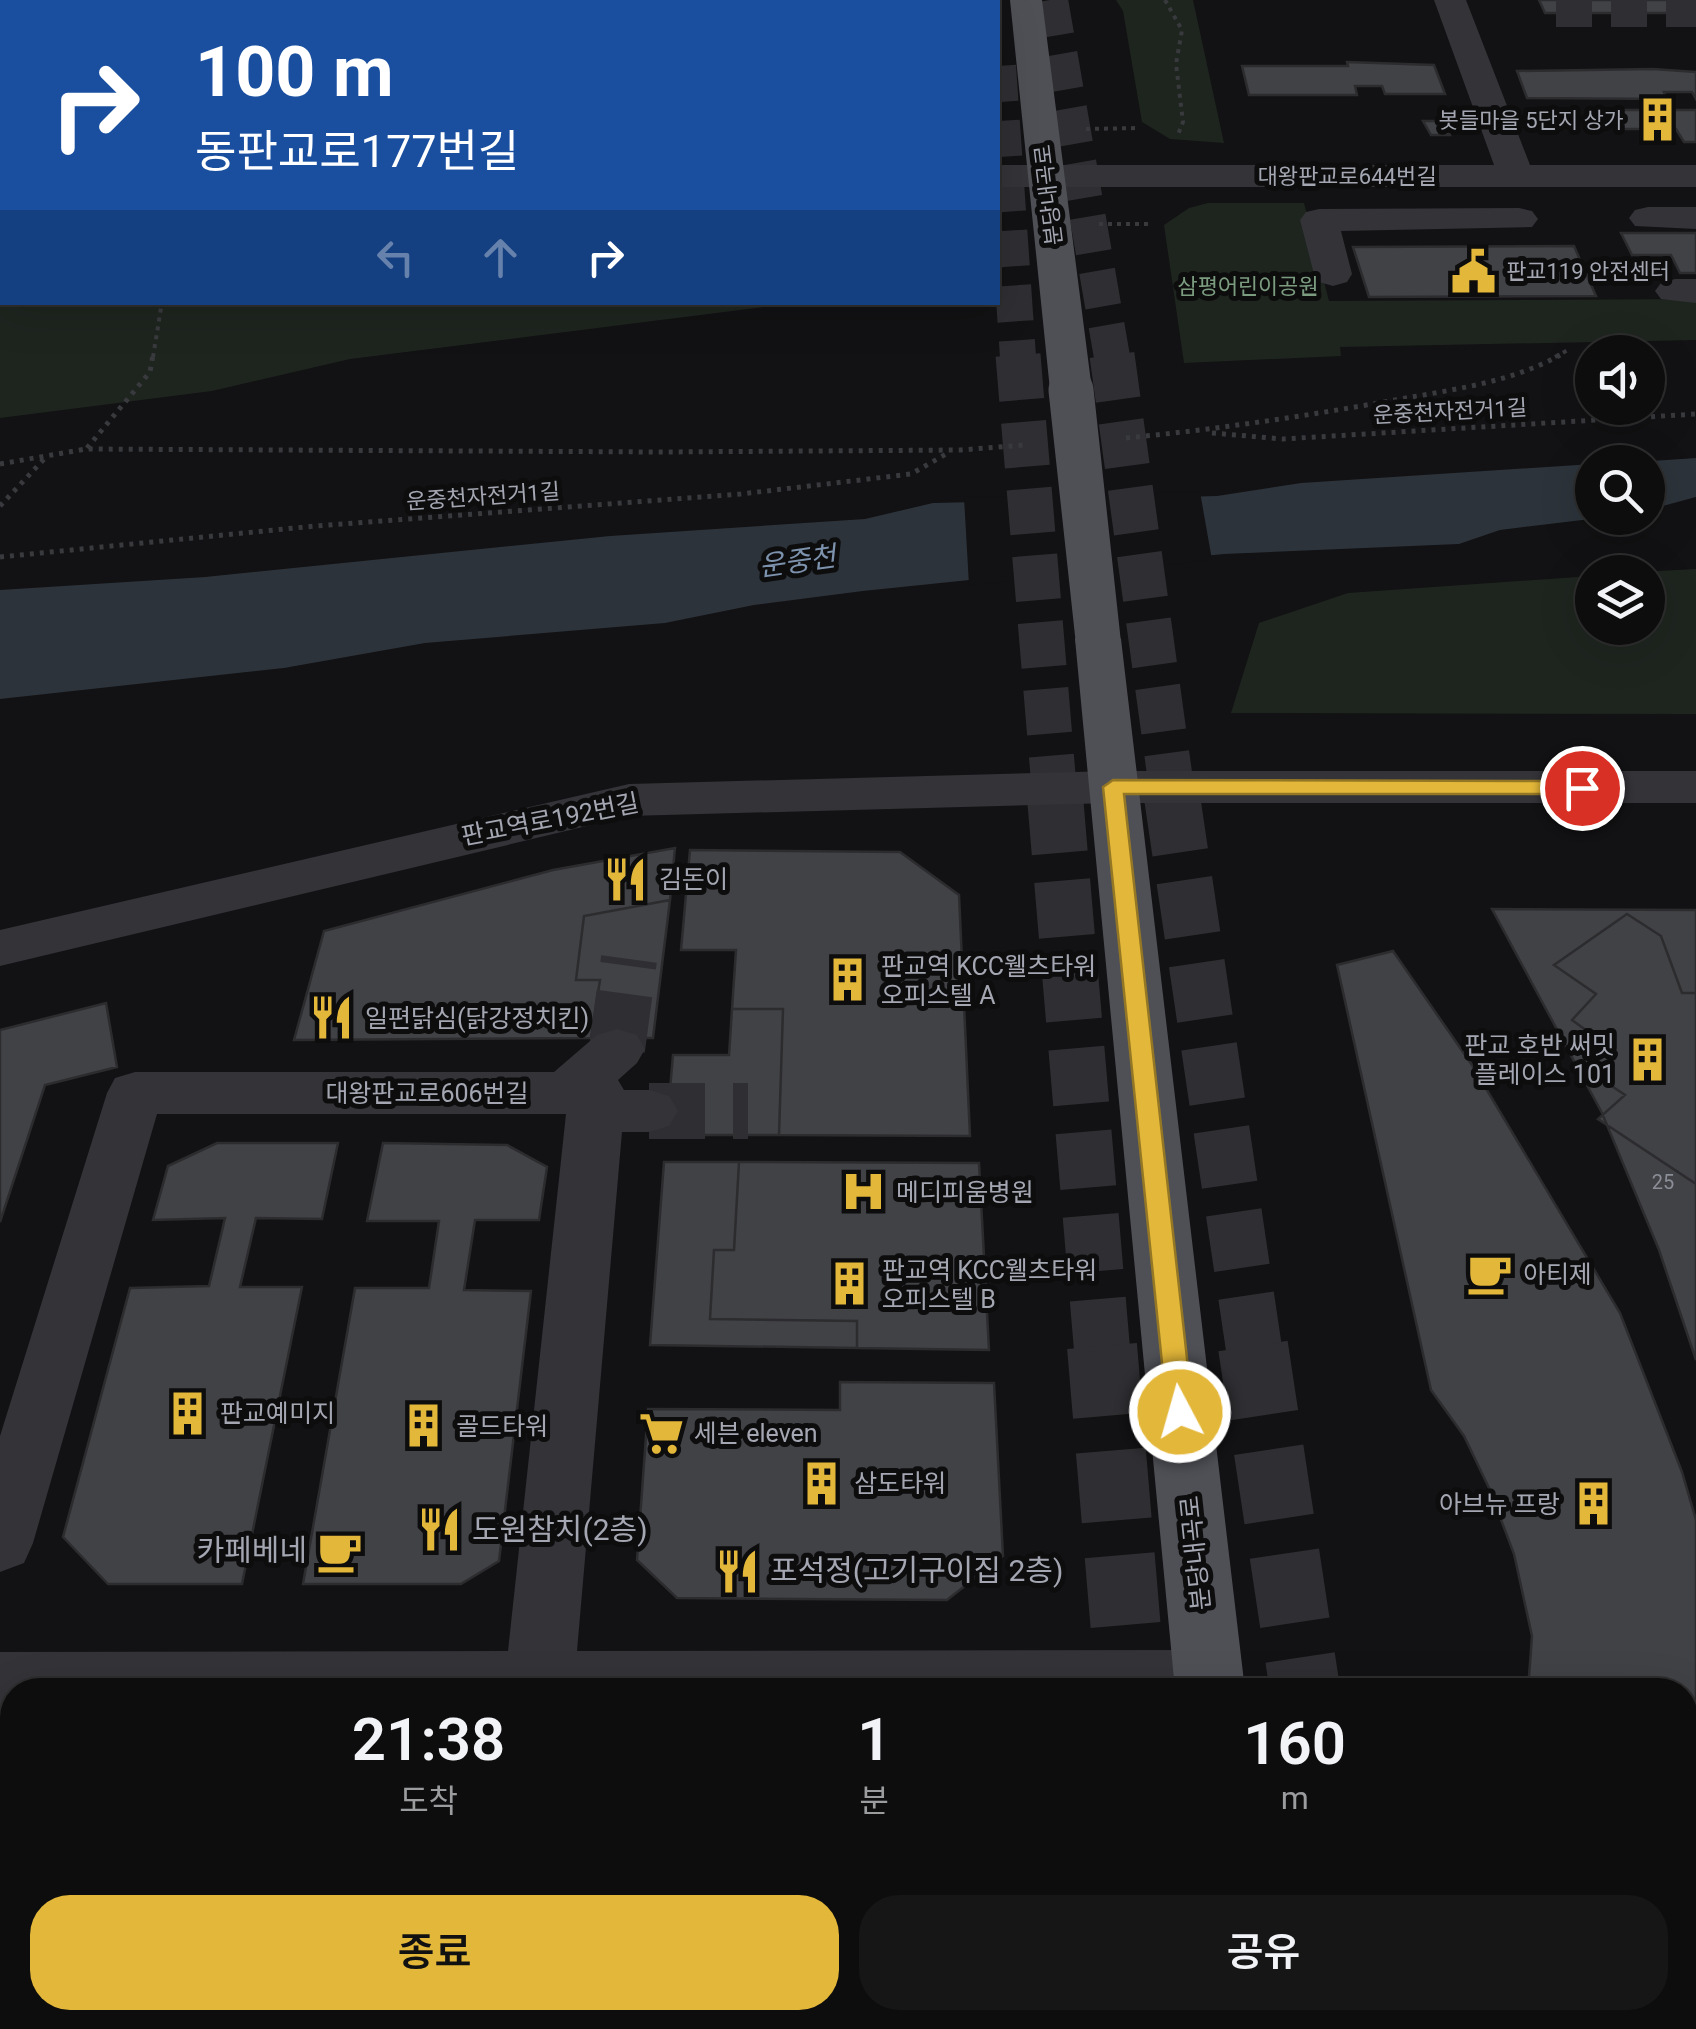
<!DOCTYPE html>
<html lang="ko">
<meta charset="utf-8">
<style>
:root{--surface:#0e0d0e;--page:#171617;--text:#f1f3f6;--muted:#9b9c9e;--line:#2e2d2e;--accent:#e3b739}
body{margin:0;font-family:Roboto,"Noto Sans KR",sans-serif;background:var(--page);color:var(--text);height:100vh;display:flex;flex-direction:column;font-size:38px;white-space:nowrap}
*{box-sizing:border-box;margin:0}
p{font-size:32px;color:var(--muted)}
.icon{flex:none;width:55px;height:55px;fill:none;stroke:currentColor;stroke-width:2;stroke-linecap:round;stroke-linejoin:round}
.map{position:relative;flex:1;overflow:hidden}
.sheet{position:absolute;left:0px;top:1678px;width:1698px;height:352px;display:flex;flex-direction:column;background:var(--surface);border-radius:40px 40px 0 0;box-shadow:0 10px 40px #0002,0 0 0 2px var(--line)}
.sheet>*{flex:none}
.banner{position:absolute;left:0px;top:0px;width:1000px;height:305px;box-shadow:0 10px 40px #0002,0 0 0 2px var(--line);background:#1a4fa0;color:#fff;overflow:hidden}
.controls{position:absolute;left:1575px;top:335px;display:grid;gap:20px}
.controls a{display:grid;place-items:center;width:90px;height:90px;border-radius:50%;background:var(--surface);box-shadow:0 10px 40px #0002,0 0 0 2px var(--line);font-size:50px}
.pin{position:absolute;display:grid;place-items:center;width:85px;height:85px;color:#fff;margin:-42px;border:5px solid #fff;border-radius:50%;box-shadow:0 2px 10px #0007}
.me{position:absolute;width:110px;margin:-55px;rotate:354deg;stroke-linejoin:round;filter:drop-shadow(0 0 8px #0008)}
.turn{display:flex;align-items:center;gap:35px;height:210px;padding:0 30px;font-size:45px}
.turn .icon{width:130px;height:130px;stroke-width:2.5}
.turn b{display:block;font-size:70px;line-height:85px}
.lanes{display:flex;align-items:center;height:95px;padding:0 30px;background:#0003;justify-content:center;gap:50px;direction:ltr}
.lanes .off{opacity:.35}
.eta{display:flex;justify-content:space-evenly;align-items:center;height:170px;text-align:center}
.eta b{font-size:60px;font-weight:600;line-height:70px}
.action{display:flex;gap:20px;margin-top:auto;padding:20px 30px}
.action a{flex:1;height:115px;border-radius:40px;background:var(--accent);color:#111;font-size:40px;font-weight:600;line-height:115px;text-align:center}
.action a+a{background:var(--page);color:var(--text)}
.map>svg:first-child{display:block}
</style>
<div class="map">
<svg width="1696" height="2029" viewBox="0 0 1696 2029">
<rect width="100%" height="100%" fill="#121113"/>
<path fill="#1e251f" d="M1116,0H1193L1224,143L1170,139L1142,122L1123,11Z
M1208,203H1304L1329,301L1696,299V340L1340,347L1341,356L1184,363L1164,225L1189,208Z
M0,208L2,302L796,303L350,359L212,391L0,418Z
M1696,569V714L1231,713L1259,623L1348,593L1592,576V628H1648V572H1639Z"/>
<path fill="#2c333a" d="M1696,458V497L1648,510V462H1637Z
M1592,464V518H1599L1500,530L1459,544L1224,554L863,591L754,605L665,623L425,643L284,668L0,699V590L205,577L610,536L865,519L933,503L1217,496L1301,483Z"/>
<path fill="#121113" d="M1200,492L1212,560L969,585L964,497Z"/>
<path fill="#414246" stroke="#2c2c2f" stroke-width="2.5" d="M0,0H124L2,2V122Z
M267,0H424L266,2Z
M716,0H834L702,2Z
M1539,0H1677L1685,13H1545Z
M1347,62L1434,65L1445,94H1385L1382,86H1355L1357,95H1249L1242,66H1348Z
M1653,69L1696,72V99L1692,92H1664L1667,99L1527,98L1517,71Z
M1614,110H1696V142H1684L1676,129H1623Z
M1423,121H1446L1455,128L1449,131L1450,135H1431Z
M1621,233H1696V273H1680L1671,255H1632Z
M1574,246L1596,296L1369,297L1353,247Z
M675,848L670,900L584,916L576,980H600L591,1038L294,1040L324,931L553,870Z
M690,850L900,852L959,895L970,1136L779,1135L783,1009H732L736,950H681Z
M670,900L653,1038H591L600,980H576L584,916Z
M1492,909L1696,910V1360L1659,1250L1602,1113Z
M1627,914L1661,936L1682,993H1696V1184L1598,1119L1625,1095L1586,1069L1612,1049L1572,1020L1596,994L1554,965Z
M1393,951L1472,1065L1620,1313L1682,1472L1696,1520V2029H1548L1546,2018H1685V1690H1528L1532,1636L1514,1554L1489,1488L1464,1436L1431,1390L1337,965Z
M106,1003L117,1067L45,1085L0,1222V1030Z
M732,1009H783L779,1135H666L673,1055H729Z
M217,1143H338L322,1219L256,1218L240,1287H302L242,1584H108L63,1537L130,1288L209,1286L225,1218L153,1220L168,1166Z
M383,1143L507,1145L547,1167L539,1220H475L464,1290L531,1291L499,1561L461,1584H303L355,1288H429L439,1221H367Z
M664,1162H739L734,1250H714L710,1319L857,1321V1348L650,1345Z
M739,1162L979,1163L989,1350L857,1348V1321L710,1319L714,1250H734Z
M840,1382L994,1383L1003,1556L947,1600L677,1598L637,1560L648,1409L840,1410Z
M12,1979V2018H190L188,2029H0Z
M646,2018H763L762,2029H645Z
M763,2018H969V2029H762Z"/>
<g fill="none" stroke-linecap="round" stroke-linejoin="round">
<path stroke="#2f2f33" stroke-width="36" stroke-dasharray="36 19" stroke-linecap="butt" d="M1556,9H1696"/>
<path stroke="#2f2f33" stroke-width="56" stroke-dasharray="56 28" stroke-linecap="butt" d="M617,1049L629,959
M649,1111H748"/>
<path stroke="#2f2f33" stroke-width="36" stroke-dasharray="36 19" stroke-linecap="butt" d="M1050,0L1112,357
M998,66L1018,357"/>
<path stroke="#2f2f33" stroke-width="45" stroke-dasharray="45 22" stroke-linecap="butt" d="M1018,355L1055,799
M1112,355L1173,799"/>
<path stroke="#2f2f33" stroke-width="56" stroke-dasharray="56 28" stroke-linecap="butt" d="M1055,797L1102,1349
M1172,797L1254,1349"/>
<path stroke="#2f2f33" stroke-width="70" stroke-dasharray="70 35" stroke-linecap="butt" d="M1102,1346L1131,1690
M1253,1346L1305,1690
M1157,2018L1158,2029
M1354,2018L1356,2029"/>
<path stroke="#393a3e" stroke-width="4" stroke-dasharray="4 5" stroke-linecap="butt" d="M1165,0L1182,30L1176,64L1183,122L1177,137
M1086,129L1140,128
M1099,224H1149
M153,357L162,302
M1555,357L1568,350"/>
<path stroke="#393a3e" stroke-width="5" stroke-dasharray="4 6" stroke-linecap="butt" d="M1212,433L1283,439L1696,414
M1126,438C1220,429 1313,415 1406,398C1457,389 1514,381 1560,355
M87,448L150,372L153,355
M0,464L86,449L661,452L961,450L1024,445
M0,506L46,457
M0,557L315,526L741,494L911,474L948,453"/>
<path fill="#333338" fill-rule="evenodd" d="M469,0H501V2H469Z
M1434,0H1466L1530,165H1696V187H998V165H1494Z
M0,163H2V185H0Z
M1648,207H1696V229L1635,226L1629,218L1635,210Z
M1519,208L1532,211L1538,219L1532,227L1341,231L1352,274L1347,282L1333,286L1319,282L1314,274L1300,220L1306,212L1319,209Z
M1675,279H1696V303L1661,299L1655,291L1661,283Z
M1113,771H1696V803H1113L629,816L0,966V930L629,784Z
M617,1029L637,1035L645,1049L637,1063L618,1080L624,1090H649L669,1096L678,1111L669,1126L649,1132H622L577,1651L1208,1650L1233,1659L1243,1681L1239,1690H12V1714H0V1652L508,1651L566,1114H157L33,1543L24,1563L0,1572V1436L107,1093L115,1078L135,1072H554L597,1035Z
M469,2018H547L546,2029H468Z"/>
<path fill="#4f5056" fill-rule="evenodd" d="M1010,0H1042L1092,390L1086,399L1071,402L1056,399L1050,390Z
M1098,625L1115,629L1121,639L1245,1690H1175L1075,639L1081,629Z
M1211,2018H1288L1291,2029H1213Z"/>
<path stroke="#4f5056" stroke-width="45" d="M1071,390L1098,639"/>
</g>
<path fill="#e3b739" stroke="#947725" stroke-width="2.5" d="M1113,780L1582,781L1592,788L1582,794H1124L1193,1412L1189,1419L1180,1422L1170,1419L1167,1412L1103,787Z"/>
<defs>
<symbol id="building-bare" viewBox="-9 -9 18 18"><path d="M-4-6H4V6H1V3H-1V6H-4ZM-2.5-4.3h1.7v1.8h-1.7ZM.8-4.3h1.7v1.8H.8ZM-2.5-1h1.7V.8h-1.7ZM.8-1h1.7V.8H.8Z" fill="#e3b739" stroke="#0d0d0e" stroke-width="2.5" paint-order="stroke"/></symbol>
<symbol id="civic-bare" viewBox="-9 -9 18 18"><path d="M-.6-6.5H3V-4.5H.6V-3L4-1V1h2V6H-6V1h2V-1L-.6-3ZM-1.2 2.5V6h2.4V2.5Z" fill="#e3b739" stroke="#0d0d0e" stroke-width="2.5" paint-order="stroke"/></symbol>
<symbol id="restaurant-bare" viewBox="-9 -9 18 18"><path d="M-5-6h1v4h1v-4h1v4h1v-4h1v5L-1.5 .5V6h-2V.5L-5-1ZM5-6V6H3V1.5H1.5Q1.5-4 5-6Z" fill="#e3b739" stroke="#0d0d0e" stroke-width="2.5" paint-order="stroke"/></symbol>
<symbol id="hospital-bare" viewBox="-9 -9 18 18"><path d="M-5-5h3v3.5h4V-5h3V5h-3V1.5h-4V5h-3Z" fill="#e3b739" stroke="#0d0d0e" stroke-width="2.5" paint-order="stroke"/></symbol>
<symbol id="cafe-bare" viewBox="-9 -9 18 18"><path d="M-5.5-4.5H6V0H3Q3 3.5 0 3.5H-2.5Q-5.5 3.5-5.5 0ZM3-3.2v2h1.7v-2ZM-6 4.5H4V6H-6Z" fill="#e3b739" stroke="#0d0d0e" stroke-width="2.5" paint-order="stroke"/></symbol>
<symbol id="supermarket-bare" viewBox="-9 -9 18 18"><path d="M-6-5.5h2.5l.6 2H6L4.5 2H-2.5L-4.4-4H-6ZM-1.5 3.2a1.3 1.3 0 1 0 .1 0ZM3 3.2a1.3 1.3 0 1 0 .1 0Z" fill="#e3b739" stroke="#0d0d0e" stroke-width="2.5" paint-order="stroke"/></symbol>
</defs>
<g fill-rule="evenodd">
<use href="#building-bare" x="1626" y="88" width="63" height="63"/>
<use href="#civic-bare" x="1442" y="240" width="63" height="63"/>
<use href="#restaurant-bare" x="594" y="848" width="63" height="63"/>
<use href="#building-bare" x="816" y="948" width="63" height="63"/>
<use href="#restaurant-bare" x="300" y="986" width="63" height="63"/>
<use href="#building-bare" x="1616" y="1028" width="63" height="63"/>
<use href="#hospital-bare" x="832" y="1160" width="63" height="63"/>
<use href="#cafe-bare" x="1458" y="1242" width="63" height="63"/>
<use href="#building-bare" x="818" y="1252" width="63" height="63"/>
<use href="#building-bare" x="156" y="1382" width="63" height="63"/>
<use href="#building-bare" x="392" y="1394" width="63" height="63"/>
<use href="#supermarket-bare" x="630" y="1402" width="63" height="63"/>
<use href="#building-bare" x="790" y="1452" width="63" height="63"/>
<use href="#building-bare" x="1562" y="1472" width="63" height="63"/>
<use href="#restaurant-bare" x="408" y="1498" width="63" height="63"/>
<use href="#cafe-bare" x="308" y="1520" width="63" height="63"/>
<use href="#restaurant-bare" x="706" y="1540" width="63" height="63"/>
</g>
<g text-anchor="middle" stroke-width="10" stroke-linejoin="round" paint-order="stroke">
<g font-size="20" fill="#8b8e97">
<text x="1663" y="1189">25</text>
</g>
<g font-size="22" fill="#a4a7b2" stroke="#0d0d0e" text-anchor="end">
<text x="1624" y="128">봇들마을 5단지 상가</text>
<text x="1506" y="279" text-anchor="start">판교119 안전센터</text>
</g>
<g font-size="22" fill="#a4a7b2" stroke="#0d0d0e">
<text x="1347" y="184">대왕판교로644번길</text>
<text transform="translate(1048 195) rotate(-97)" y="8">분당내곡로</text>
<text transform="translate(1450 411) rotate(-3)" y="8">운중천자전거1길</text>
<text transform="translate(483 496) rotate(-4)" y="8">운중천자전거1길</text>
</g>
<g font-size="22" fill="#7c9c80" stroke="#0d0d0e">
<text x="1248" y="294">삼평어린이공원</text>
</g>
<g font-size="25" fill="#a4a7b2" stroke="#0d0d0e">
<text transform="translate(550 819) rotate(-11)" y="9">판교역로192번길</text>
<text x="427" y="1102">대왕판교로606번길</text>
<text transform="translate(1195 1553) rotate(-96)" y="9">분당내곡로</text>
</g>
<g font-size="25" fill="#a4a7b2" stroke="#0d0d0e" text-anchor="start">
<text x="659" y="888">김돈이</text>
<text x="881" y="975">판교역 KCC웰츠타워<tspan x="881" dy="29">오피스텔 A</tspan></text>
<text x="365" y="1027">일편닭심(닭강정치킨)</text>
<text x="1615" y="1054" text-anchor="end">판교 호반 써밋<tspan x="1615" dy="29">플레이스 101</tspan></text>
<text x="896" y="1201">메디피움병원</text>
<text x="882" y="1279">판교역 KCC웰츠타워<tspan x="882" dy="29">오피스텔 B</tspan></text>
<text x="1523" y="1283">아티제</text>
<text x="220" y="1422">판교예미지</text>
<text x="456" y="1435">골드타워</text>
<text x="694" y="1442">세븐 eleven</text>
<text x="854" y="1492">삼도타워</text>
<text x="1560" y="1513" text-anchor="end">아브뉴 프랑</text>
</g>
<g font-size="28" font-style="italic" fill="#7d92ac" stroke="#0d0d0e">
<text transform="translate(797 561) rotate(-8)" y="10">운중천</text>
</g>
<g font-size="30" fill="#a4a7b2" stroke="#0d0d0e" text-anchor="start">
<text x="472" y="1540">도원참치(2층)</text>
<text x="307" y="1561" text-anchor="end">카페베네</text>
<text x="770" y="1581">포석정(고기구이집 2층)</text>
</g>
</g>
</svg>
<div class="controls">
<a><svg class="icon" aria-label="sound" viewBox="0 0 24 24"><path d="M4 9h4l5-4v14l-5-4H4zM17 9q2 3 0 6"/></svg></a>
<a><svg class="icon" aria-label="search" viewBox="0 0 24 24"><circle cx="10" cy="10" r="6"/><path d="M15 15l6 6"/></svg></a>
<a><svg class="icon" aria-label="layers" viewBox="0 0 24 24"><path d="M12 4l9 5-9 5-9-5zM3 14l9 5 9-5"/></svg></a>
</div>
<div class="pin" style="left:1582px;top:788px;background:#d93025"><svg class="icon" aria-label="arrive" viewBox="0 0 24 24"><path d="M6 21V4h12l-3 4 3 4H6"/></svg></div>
<svg class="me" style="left:1180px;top:1412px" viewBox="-20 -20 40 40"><circle r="17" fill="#e3b739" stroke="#fff" stroke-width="3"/><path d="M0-11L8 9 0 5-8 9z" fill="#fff"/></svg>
<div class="banner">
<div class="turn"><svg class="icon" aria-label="right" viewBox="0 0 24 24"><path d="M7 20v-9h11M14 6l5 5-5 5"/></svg><div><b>100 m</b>동판교로177번길</div></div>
<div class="lanes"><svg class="icon off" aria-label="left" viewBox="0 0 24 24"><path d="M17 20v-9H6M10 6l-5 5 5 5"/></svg><svg class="icon off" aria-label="ahead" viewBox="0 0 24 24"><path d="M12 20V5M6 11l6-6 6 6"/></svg><svg class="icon" aria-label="right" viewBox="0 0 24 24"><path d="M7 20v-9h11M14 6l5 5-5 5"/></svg></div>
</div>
<section class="sheet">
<div class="eta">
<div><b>21:38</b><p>도착</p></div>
<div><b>1</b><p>분</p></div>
<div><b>160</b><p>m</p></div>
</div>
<div class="action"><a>종료</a><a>공유</a></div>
</section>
</div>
